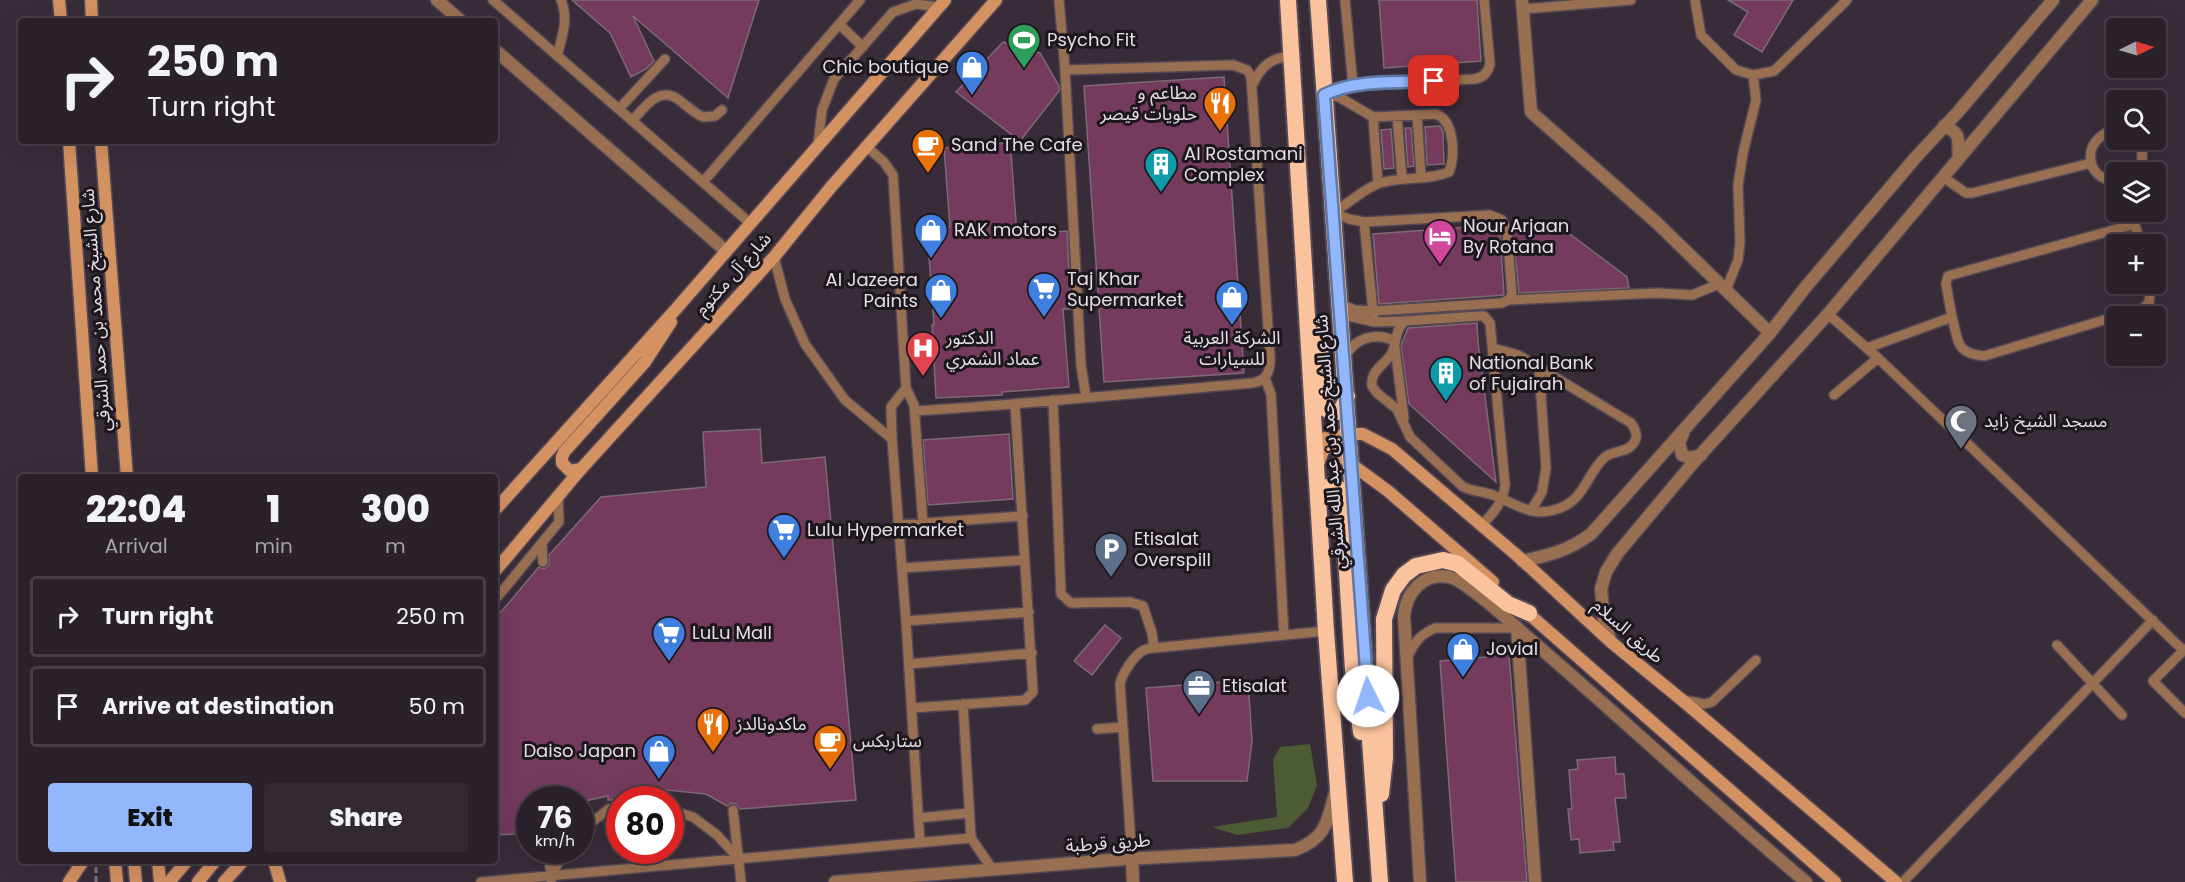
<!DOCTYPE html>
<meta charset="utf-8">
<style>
:root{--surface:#2b212b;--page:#332933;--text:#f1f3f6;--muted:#a6a3a9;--line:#473e47;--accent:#92b7fd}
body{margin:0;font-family:Poppins,"Noto Sans Arabic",sans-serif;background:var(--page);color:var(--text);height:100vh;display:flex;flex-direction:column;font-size:22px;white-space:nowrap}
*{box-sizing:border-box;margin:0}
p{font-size:20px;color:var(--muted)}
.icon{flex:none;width:33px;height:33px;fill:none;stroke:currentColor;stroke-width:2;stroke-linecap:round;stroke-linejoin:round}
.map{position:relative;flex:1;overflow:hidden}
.panel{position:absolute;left:18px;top:474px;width:480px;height:390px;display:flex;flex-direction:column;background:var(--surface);border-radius:6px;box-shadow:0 6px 24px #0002,0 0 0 2px var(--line)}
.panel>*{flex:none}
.guide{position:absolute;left:18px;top:18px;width:480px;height:126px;border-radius:6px;box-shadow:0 6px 24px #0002,0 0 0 2px var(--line);background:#2b212b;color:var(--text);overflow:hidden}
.needle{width:39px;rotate:85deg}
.fabs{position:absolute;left:2106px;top:18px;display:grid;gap:12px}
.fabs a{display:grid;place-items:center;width:60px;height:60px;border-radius:6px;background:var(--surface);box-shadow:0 6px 24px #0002,0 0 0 2px var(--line);font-size:30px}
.speed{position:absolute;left:516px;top:786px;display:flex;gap:12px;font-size:30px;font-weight:700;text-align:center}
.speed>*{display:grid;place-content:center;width:78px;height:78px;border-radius:50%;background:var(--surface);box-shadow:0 6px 24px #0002,0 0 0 2px var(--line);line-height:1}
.speed small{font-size:15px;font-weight:400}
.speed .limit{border:9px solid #d22;background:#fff;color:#111}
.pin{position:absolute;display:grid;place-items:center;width:51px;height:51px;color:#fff;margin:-26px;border-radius:12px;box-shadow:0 3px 9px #0006}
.me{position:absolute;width:66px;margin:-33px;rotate:356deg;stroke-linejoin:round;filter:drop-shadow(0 0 4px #0008)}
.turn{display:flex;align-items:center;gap:21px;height:126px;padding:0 30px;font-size:27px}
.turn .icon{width:78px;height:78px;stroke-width:2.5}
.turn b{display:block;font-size:42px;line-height:51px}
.eta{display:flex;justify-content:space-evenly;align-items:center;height:102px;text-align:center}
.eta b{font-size:36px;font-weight:800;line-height:42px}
.action{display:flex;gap:12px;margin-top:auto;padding:12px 30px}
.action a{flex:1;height:69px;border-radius:6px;background:var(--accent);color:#111;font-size:24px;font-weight:800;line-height:69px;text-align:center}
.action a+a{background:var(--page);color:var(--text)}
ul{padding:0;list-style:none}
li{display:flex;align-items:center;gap:18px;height:81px;margin:0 12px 9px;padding:0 18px;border:3px solid var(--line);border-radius:6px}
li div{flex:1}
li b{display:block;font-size:22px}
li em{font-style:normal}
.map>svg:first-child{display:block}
</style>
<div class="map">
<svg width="2185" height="882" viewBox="0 0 2185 882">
<rect width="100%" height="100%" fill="#392c39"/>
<path fill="#4d5b34" d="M1310,744L1317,785L1308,808L1288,828L1237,835L1212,827L1277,817L1273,760L1280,747Z"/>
<path fill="#743b5d" stroke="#7e6a74" stroke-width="1.5" d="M572,0H759L728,98L633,16L654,61L646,69L631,77L610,33Z
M1379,0H1477L1481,61L1384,68Z
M1728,0H1793L1762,52L1734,35L1748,12Z
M1003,42L1040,53L1059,86V91L1020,141L956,92Z
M1224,77L1244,373L1104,382L1084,86Z
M1440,126L1443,132L1444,164L1427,165L1425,127Z
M1405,128H1411L1414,166L1408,167Z
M1391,129L1394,168L1384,169L1381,130Z
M1019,142L1011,152L1017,235L1067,231L1071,309H1063L1069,387L1002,392V395L936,398L932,325H934L927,228L950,227L944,148Z
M1554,222L1627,277L1629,288L1519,293L1512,225Z
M1497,225L1500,233L1504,295L1379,304L1373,234Z
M1477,323L1478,342L1496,482L1409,404L1401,346L1408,328Z
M760,429L762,463L825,457L856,800L740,809L736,804L732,803L727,806L706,794L657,789V800H608V796L580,802V800H530V823L515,834L495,835V619L539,567L544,569L549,565V555L601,497L706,487L703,432Z
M1009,434L1013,499L928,505L923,440Z
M1105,625L1121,638L1092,675L1074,661Z
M1509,655L1527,882H1456L1440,661Z
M1248,680L1252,741L1247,781H1153L1146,688Z
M1615,757L1616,774H1624L1626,798H1615L1620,842H1613L1614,850L1580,853L1579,839L1571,840L1568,809H1572L1569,770L1578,769L1577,760Z"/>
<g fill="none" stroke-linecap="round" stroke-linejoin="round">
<defs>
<path id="service" d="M493,0L750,223
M1059,0L1065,70L1081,365L1086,397
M1345,0L1353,86
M1695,0L1701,35L1736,70L1753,75L1774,71L1847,0
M1523,9L1631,0
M839,24L863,47
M557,56C562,37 569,19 561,0
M1253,84C1261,66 1272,57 1292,56
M1324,95L1339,97L1373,117L1436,114C1455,121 1455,156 1449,172C1427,181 1402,176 1380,183C1364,188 1349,204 1333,212
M1324,95L1338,89L1353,86L1474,79C1483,78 1488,73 1490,64L1484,0
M619,109L665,59
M1417,115L1421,176
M1397,116L1402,178
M1373,117L1378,183
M632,121C645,107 659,85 679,100C687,106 694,113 703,117L715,116L722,110
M2116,130C2081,136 2083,180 2116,181
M818,144L822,110L834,79L893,12L916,4L939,7
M867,147L884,162L893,175L906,388L914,405L923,523
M2136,172C2144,162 2144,151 2137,140
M1943,177L1966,193H1972L2091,163
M703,182L860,0
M1333,212L1349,219L1364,222L1490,215L1502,220L1507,231L1512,295L1508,300L1502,303L1373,311L1355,310L1340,304
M2131,212L2141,244
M1364,222L1374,322
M774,257L785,299L805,344L845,400L892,439
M1726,290L1738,260L1740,242L1738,185L1743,153L1756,100L1753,75
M1508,300L1657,293L1692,295L1719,284
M1340,314L1374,322L1405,321
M1828,314L1878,358L2183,650
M1952,317L1946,284L1948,276L2135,224
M1395,348L1404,418
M1867,348L1952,317C1959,342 1955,353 1984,356L2144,308L2149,302L2151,284
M1345,357C1355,337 1376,332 1395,341
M1265,378L1271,394L1284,635
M906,388L891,407L892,439L906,621L920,843
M1834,395L1878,358
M1053,400L1061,594L1071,603L1130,602L1143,606L1152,633L1154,648
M915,411C1027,404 1139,393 1252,383C1267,381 1271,371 1270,356L1251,76L1247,70L1233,65L1065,70
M1531,511L1542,492L1546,468L1539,367
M898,525L1023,516
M1481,526C1493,513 1503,503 1505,485L1490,323L1484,316H1479L1405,321C1395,329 1397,342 1392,353C1385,365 1370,370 1372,386L1377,393L1397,409L1410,437L1462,486C1472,492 1482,491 1493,495C1514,503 1531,517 1554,510C1585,502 1585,476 1604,458C1612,450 1627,453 1633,444C1639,437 1636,430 1631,423L1518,355L1493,348
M542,546L543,562
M902,568L1025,560
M495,600L559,522L558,497
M906,621L1029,612
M2057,645L2122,715
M2185,649L2153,681L2185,713
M1407,658C1414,643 1419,635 1435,628H1517
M909,664L1032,653
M1683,700L1704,704L1712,702L1756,660
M963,704L971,838L993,870
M912,708L1025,700L1033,692L1015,405
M1097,729L1123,727
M670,810L693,817L717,835L739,859
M733,810L741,882
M918,818L969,813
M580,831L609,809
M549,850L551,881
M1132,859L1120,684C1122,674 1134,655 1144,650C1146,649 1152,648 1154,648L1326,631
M551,876L565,850
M481,882L971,838
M1903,882L2153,620"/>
<path id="minor" d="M437,0L461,21
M1522,0L1531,112L1657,223L1770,333
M495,50L726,251
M1517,628L1535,882
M1420,882L1404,616C1406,593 1423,572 1449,577C1467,581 1516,627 1532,641C1624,720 1713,804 1806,882"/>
<path id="tertiary" d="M1944,126C1963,134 1957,140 1959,158
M1683,434L1679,442L1682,455L1690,458L1701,455
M1522,561C1550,555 1568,551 1591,534L1770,333L1804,289L1916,157L1958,112L2053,0
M1611,642L1604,621L1601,589L1606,572L1617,554L1693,463L1828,314L2092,0
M1132,859L1133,882
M835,882L1125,859L1295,850C1326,838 1327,823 1335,793"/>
<path id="secondary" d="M59,0L61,21
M91,0L92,21
M69,141L92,477
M101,141L127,477
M1325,438L1343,458L1388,491L1493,582
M1318,464L1323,451L1329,444L1342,435L1349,434H1363L1392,449L1520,558L1611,642L1682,700L1896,882
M581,469L570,471L562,463V457L564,452L645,362L671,322
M495,510L676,309L945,0
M495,571L581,469L774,257L831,187L996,0
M1522,608L1835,882
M115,861L117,882
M134,861L136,882
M158,861L160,882
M274,861L280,882
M69,882L83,861
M169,882L187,861
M198,882L215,861
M224,882L243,861"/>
<path id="trunk" d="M1288,0L1326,631L1345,882
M1318,0L1380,882
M1319,335L1326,409C1339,417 1344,408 1347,396
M1318,500C1322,492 1326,483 1337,487L1342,493L1353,670L1361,732
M1381,794L1385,758L1384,619L1393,590L1404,575L1416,566L1443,560L1458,564L1508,604L1529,613"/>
</defs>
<use href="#service" stroke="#554855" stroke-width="12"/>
<use href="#minor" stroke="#554855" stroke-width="15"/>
<use href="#tertiary" stroke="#554855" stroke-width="15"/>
<use href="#secondary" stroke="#554855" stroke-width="15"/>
<use href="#trunk" stroke="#554855" stroke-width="20"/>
<path stroke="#7f747f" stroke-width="3" stroke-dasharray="6 3" stroke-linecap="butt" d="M96,882V866"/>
<use href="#service" stroke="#996f52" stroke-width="9"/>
<use href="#minor" stroke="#996f52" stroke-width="12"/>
<use href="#tertiary" stroke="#996f52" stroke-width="12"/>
<use href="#secondary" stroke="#d49162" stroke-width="12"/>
<use href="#trunk" stroke="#fac29d" stroke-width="16"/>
</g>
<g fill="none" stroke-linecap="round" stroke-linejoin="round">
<defs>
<path id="route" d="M1368,696L1324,95C1354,79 1400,83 1434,81"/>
</defs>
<use href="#route" stroke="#5f77a4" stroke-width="15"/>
<use href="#route" stroke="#92b7fd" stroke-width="10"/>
</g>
<defs>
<symbol id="stadium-pin" viewBox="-11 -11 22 30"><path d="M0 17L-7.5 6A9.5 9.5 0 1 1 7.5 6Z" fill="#2e9e5b" stroke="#1c171d"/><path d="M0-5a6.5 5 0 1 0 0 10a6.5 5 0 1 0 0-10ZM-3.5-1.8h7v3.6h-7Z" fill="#fff"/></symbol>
<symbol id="shop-pin" viewBox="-11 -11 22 30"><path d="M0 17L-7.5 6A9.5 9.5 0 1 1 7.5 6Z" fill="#3f7fe0" stroke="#1c171d"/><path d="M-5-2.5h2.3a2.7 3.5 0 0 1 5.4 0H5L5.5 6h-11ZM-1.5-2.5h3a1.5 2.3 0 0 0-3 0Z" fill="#fff"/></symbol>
<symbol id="restaurant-pin" viewBox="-11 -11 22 30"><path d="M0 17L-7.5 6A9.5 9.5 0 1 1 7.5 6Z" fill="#e8710a" stroke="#1c171d"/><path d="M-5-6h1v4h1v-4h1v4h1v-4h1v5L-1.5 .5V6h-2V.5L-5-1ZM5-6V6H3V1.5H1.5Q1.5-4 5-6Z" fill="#fff"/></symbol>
<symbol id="cafe-pin" viewBox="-11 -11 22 30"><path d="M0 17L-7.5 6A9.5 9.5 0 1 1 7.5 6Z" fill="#e8710a" stroke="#1c171d"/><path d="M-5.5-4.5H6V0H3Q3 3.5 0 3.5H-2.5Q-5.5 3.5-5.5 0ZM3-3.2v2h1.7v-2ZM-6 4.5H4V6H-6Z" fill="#fff"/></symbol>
<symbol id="building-pin" viewBox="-11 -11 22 30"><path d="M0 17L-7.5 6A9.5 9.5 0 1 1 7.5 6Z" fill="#0f9aa8" stroke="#1c171d"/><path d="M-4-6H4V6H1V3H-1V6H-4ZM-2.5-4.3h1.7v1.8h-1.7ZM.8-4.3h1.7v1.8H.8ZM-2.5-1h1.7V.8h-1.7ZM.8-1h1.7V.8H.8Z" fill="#fff"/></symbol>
<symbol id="hotel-pin" viewBox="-11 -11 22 30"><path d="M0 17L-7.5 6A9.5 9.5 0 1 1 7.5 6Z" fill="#d1479c" stroke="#1c171d"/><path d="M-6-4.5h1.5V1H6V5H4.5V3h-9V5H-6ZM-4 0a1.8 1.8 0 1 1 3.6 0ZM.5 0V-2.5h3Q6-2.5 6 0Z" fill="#fff"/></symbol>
<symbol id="supermarket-pin" viewBox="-11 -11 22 30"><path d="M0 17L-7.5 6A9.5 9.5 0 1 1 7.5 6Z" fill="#3f7fe0" stroke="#1c171d"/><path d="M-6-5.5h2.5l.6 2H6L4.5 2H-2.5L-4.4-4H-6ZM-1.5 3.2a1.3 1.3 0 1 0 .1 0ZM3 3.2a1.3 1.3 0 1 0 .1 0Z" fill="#fff"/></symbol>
<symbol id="hospital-pin" viewBox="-11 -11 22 30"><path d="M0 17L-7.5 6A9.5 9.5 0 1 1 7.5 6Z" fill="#e0444e" stroke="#1c171d"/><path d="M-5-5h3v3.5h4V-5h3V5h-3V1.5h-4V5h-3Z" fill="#fff"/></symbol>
<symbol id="mosque-pin" viewBox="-11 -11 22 30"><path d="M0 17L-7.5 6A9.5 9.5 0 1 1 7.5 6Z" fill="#6b7280" stroke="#1c171d"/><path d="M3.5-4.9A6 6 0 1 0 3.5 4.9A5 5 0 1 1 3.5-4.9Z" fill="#fff"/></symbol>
<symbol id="parking-pin" viewBox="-11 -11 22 30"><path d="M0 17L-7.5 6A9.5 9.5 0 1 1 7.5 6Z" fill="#5c6f8a" stroke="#1c171d"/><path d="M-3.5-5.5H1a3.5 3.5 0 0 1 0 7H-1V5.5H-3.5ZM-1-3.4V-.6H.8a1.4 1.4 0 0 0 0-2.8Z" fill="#fff"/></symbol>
<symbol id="office-pin" viewBox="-11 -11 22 30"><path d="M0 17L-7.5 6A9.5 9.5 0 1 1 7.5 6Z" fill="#5c6f8a" stroke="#1c171d"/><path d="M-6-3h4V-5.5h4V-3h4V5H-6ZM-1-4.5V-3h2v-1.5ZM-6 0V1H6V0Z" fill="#fff"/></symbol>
</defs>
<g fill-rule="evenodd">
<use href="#stadium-pin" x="1005" y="21" width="38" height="52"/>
<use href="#shop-pin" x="953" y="48" width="38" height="52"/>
<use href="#restaurant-pin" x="1201" y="84" width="38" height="52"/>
<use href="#cafe-pin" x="909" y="126" width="38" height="52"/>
<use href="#building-pin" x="1142" y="145" width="38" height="52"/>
<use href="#shop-pin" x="912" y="211" width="38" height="52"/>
<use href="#hotel-pin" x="1421" y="217" width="38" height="52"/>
<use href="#supermarket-pin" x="1025" y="270" width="38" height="52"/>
<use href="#shop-pin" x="922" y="271" width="38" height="52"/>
<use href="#shop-pin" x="1213" y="278" width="38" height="52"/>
<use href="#hospital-pin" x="904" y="329" width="38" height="52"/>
<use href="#building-pin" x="1427" y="354" width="38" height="52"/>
<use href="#mosque-pin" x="1942" y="402" width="38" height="52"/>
<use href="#supermarket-pin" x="765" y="511" width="38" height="52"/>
<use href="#parking-pin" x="1092" y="530" width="38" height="52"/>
<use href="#supermarket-pin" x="650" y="614" width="38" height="52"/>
<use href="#shop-pin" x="1444" y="630" width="38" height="52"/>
<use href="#office-pin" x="1180" y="667" width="38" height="52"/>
<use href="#restaurant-pin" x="694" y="705" width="38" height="52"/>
<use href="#cafe-pin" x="811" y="722" width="38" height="52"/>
<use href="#shop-pin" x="640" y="732" width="38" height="52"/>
</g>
<g text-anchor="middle" stroke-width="6" stroke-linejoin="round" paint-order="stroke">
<g font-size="18" fill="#e5dde5" stroke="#1c171d" text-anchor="start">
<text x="1047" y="46">Psycho Fit</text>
<text x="949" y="73" text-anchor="end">Chic boutique</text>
<text x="1197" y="99" text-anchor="end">مطاعم و<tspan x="1197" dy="21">حلويات قيصر</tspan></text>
<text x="951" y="151">Sand The Cafe</text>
<text x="1184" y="160">Al Rostamani<tspan x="1184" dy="21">Complex</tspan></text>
<text x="1463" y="232">Nour Arjaan<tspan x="1463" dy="21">By Rotana</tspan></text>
<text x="954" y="236">RAK motors</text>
<text x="1067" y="285">Taj Khar<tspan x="1067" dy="21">Supermarket</tspan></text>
<text x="918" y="286" text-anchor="end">Al Jazeera<tspan x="918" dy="21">Paints</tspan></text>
<text x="946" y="344">الدكتور<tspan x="946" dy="21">عماد الشمري</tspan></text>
<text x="1232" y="344" text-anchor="middle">الشركة العربية<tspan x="1232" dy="21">للسيارات</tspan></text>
<text x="1469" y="369">National Bank<tspan x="1469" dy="21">of Fujairah</tspan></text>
<text x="1984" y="427">مسجد الشيخ زايد</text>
<text x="807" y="536">Lulu Hypermarket</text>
<text x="1134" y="545">Etisalat<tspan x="1134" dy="21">Overspill</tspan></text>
<text x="692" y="639">LuLu Mall</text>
<text x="1486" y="655">Jovial</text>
<text x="1222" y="692">Etisalat</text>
<text x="736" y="730">ماكدونالدز</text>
<text x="853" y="747">ستاربكس</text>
<text x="636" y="757" text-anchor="end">Daiso Japan</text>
</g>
<g font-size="18" fill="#e5dde5" stroke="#1c171d">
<text transform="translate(733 274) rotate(-48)" y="6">شارع آل مكتوم</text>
<text transform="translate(96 310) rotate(-94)" y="6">شارع الشيخ محمد بن حمد الشرقي</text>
<text transform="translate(1330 442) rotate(-94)" y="6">شارع الشيخ حمد بن عبد الله الشرقي</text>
<text transform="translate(1628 631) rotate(41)" y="6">طريق السلام</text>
<text transform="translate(1108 843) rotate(-4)" y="6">طريق قرطبة</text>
</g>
</g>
</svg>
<div class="fabs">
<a><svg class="needle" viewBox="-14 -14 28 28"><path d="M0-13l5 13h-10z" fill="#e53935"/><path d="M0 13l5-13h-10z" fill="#a6a3a9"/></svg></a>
<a><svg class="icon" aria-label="search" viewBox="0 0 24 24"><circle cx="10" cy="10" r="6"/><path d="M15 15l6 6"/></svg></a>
<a><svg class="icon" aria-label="layers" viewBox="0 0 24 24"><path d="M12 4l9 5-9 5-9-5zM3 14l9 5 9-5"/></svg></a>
<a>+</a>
<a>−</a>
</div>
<div class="speed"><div>76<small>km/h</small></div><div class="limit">80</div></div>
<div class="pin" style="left:1434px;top:81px;background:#d93025"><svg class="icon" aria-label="arrive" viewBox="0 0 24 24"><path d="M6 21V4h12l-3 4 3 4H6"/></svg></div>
<svg class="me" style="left:1368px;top:696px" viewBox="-20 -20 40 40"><circle r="19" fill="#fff"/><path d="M0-13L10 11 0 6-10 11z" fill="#92b7fd"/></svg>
<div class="guide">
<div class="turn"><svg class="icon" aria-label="right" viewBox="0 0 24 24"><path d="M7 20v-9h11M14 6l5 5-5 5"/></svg><div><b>250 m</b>Turn right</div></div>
</div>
<section class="panel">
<div class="eta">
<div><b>22:04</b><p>Arrival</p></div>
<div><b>1</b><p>min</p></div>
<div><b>300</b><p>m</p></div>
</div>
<ul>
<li><svg class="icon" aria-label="right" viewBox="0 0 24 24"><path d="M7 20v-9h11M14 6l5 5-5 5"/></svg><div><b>Turn right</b></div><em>250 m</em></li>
<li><svg class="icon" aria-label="arrive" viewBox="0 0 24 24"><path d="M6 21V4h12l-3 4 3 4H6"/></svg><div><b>Arrive at destination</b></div><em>50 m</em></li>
</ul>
<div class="action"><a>Exit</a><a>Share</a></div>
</section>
</div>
